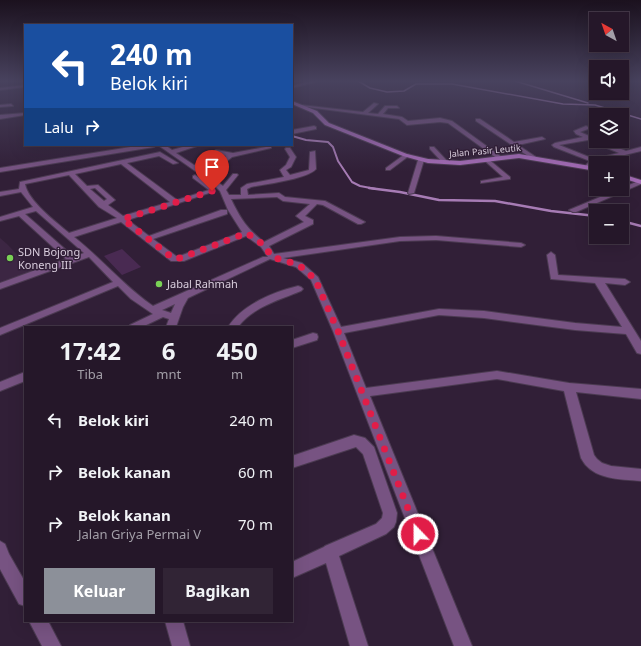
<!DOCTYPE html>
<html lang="id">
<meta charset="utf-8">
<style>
:root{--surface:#251729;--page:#312435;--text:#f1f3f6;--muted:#a39fa8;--line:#423646;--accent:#8c9099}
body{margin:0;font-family:"Noto Sans",sans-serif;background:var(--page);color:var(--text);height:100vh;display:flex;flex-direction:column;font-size:15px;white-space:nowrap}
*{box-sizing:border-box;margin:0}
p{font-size:13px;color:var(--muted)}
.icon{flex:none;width:22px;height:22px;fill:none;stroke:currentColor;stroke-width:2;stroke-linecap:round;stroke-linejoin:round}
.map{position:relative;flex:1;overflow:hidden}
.sheet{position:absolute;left:24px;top:326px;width:269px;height:296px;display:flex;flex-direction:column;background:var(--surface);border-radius:0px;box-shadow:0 4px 16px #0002,0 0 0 1px var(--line)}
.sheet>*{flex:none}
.hud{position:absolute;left:24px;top:24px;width:269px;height:122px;border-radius:0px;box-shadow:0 4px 16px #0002,0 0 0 1px var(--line);background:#1a4fa0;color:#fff;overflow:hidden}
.needle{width:26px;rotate:320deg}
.fabs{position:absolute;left:589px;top:12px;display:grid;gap:8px}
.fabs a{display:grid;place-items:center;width:40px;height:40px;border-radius:0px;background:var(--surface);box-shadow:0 4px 16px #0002,0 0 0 1px var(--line);font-size:20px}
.pin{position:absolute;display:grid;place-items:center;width:34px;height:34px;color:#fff;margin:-41px -17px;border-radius:50% 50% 50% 0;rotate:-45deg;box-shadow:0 0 4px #0007}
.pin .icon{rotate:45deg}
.me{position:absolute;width:44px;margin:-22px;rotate:338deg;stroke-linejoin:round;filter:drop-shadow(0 0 3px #0008)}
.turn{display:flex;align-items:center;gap:14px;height:84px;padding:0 20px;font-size:18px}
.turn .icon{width:52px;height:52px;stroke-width:2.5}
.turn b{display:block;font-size:28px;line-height:34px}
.then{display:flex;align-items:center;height:38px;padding:0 20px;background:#0003;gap:8px;font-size:15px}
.eta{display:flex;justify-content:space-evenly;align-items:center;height:68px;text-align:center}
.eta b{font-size:24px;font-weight:700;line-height:28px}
.button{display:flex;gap:8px;margin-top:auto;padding:8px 20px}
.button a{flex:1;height:46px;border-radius:0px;background:var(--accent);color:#fff;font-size:16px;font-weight:700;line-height:46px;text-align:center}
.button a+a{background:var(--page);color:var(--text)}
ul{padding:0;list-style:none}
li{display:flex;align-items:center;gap:12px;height:52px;padding:0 20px}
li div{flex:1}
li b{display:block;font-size:15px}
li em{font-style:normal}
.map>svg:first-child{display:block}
</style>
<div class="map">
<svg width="641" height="646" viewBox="0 0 641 646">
<rect width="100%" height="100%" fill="#311f37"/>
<path fill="#3c2643" d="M0,238L7,244L33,271L0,283Z"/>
<path fill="#492a52" d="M122,249L141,267L122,275L104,256Z"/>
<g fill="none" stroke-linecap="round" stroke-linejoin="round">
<path stroke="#a77cb5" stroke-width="1.5" d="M358,81L370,88L387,92L404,91L416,84H452L563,104L595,105L641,119
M515,81L588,103"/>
<path stroke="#a77cb5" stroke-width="2" d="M292,136L306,140L328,142L333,147L338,161L352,182L360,186L376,189"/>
<path stroke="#a77cb5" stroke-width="2.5" d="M369,188L400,192L439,200L495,201L551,211L596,216
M622,221L641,226"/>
<defs>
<path id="street" d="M310,81H319L292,88V86Z
M25,85V87L0,90V88Z
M374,103L378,104L368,113L378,114L385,106H397L399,108H388L383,114L402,117L408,121L440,118L452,121L503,158L498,159L448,123L440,122L407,125L399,119L299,106L301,105L363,112Z
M11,104L13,106L0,107V105Z
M25,113V115L0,119V115Z
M476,119H480L514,142L542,137L545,139L518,145L536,157L531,158L476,121Z
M314,126L316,127V129L292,134V130Z
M586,126L588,127V129L580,132L596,139V141H601L626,151L641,147V151L596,162L589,168H585V166L590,161L554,147L552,145L555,143L583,137L576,134L574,131ZM588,140L619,153L594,159L559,145Z
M143,145H157L154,147L0,172V168Z
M158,145H165L172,150L190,145H200L176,153L194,165L223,159L226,156L214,153L213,152L216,150L233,153L271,146V148L232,157L227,161L198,168L223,186L233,174H237L238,175L226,190L229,195H241V188L247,184L284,177L280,170L286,165L290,157L285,149L286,148H290L296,157L291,167L286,170L290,175L309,170L310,152L315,151L316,169C308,179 265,184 251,187L247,189L248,195L279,193L285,197L325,201L365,222L361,224H358L323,205L317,204L305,216L313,220V224L269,246L274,254L400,237L436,236L521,243L525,245L521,247L436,240L400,241L283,258L302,263L318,277L341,327L439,309L484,311L575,323L622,327L595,283L551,279L547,255L551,252L555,255L558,275L625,279L630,282L625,285L605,283L641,341V354L637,353L626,334L575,330L484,318L439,315L344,333L366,388L497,371L569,383L641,389V399L576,392L594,455L597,459L602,463L611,466L641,469V481C620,479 592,480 581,458L564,391L497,379L370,396L472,646H454L333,331L311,280L296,267L270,259L188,298L183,307L176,327H166L169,319L163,317L142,327H129L130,325L153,314L131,299L118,286L0,335V328L113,282L89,257L0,289V283L66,259L19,216L0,221V217L33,207L21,192L0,196V192L19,189L20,182L160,152L178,163L173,164L159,156L127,163L177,200L209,190L193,178V176L195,175L214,188L215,191L128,220L149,236L221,210H227V214L153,239L176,256H180L242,232L228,210L220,191L211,182ZM121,164L170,202L123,216L108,205L115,200L98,185L87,186L75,174ZM69,175L99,207L117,218L69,233C56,222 28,201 25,184ZM95,188L107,199L104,201L90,189ZM277,197L283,201L310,204L296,216L304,222L264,242C247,229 240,218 231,199ZM36,211L84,253L74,257L25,214ZM121,222L171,261H184L246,236L261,247L268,257H263L153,306C124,286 102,259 74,237ZM175,304L171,313L162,310Z
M430,147H434L448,162V164H444L430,149Z
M405,154L410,155L390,170H386V168Z
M421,158L424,160L414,193L409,194L408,193L418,160Z
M487,158L510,177V179L481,183V181L503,177L485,161V159Z
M641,180V184L576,212H573L569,210Z
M298,286L301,287L303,289L301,291C279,300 253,307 238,327H228C242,305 273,292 298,286Z
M313,333L317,334L318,337L317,340L292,348V340Z
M25,372V381L0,391V382Z
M354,435L365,438L374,447L397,513L396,522L394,527L386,534L339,556L368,646H350L326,563L292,578V562L324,547L325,546L376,524L382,518L383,513L363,454L356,447L292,468V456Z
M0,541L5,544L9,554L25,582V606L19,604L0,569Z
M29,621H48L61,646H42Z
M165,621H183L190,646H172Z"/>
<path id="secondary" d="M292,101L317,111L329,123L407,154L428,159L460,161L519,154L596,167V171L519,158L460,165L428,163L403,156L325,125L313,113L292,104Z
M622,174L641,180V184L622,178Z"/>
</defs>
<use href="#street" stroke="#4c3b52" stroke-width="2"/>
<use href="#secondary" stroke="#4c3b52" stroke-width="2"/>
<use href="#street" fill="#775382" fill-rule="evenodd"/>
<use href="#secondary" fill="#a46bb6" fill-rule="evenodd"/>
</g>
<linearGradient id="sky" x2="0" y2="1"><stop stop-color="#1b111e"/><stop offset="0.47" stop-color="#48425e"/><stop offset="1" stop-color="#48425e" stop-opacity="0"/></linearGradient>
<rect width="641" height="172" fill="url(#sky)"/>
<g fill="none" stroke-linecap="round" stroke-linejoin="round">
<path stroke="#e11d48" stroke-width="7" stroke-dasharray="0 12.6" d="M212,191L123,219L174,259L180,258L247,233L264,245L272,257L299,265L315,279L338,331L418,534"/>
</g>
<g fill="#7ad156" stroke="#311f37" stroke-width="1.5">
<circle cx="10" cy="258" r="4"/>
<circle cx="159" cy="284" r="4"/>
</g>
<g text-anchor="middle" stroke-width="3" stroke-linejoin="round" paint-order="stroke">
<g font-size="9" fill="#d9cddd" stroke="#311f37">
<text transform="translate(485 151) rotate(-5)" y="3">Jalan Pasir Leutik</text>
</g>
<g font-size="11" fill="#d9cddd" stroke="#311f37" text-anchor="start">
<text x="18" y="256">SDN Bojong<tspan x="18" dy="13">Koneng III</tspan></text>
<text x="167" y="288">Jabal Rahmah</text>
</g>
</g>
</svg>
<div class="fabs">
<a><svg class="needle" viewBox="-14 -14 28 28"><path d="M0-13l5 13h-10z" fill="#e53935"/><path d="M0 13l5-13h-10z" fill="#a39fa8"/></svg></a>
<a><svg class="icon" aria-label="sound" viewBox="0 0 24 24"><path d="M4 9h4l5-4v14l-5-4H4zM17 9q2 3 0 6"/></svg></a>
<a><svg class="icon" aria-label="layers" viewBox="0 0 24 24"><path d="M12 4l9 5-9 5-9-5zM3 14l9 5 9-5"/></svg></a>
<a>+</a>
<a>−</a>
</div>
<div class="pin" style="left:212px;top:191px;background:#d93025"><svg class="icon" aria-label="arrive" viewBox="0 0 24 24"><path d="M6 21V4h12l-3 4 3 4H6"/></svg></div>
<svg class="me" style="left:418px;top:534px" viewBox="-20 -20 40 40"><circle r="17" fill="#e11d48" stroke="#fff" stroke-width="3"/><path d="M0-11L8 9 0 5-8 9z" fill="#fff"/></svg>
<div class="hud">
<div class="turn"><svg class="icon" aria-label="left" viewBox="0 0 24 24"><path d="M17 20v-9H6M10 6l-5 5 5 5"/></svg><div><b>240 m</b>Belok kiri</div></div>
<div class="then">Lalu<svg class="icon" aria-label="right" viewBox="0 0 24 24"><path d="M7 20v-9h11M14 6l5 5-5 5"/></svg></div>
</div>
<section class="sheet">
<div class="eta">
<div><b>17:42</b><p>Tiba</p></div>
<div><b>6</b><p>mnt</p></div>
<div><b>450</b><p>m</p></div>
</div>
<ul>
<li><svg class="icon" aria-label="left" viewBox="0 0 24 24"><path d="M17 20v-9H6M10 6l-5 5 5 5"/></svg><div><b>Belok kiri</b></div><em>240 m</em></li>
<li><svg class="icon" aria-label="right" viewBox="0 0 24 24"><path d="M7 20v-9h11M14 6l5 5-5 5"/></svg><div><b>Belok kanan</b></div><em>60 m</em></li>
<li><svg class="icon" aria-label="right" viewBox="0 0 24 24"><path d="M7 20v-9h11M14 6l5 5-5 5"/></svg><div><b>Belok kanan</b><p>Jalan Griya Permai V</p></div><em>70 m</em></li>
</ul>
<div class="button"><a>Keluar</a><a>Bagikan</a></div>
</section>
</div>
